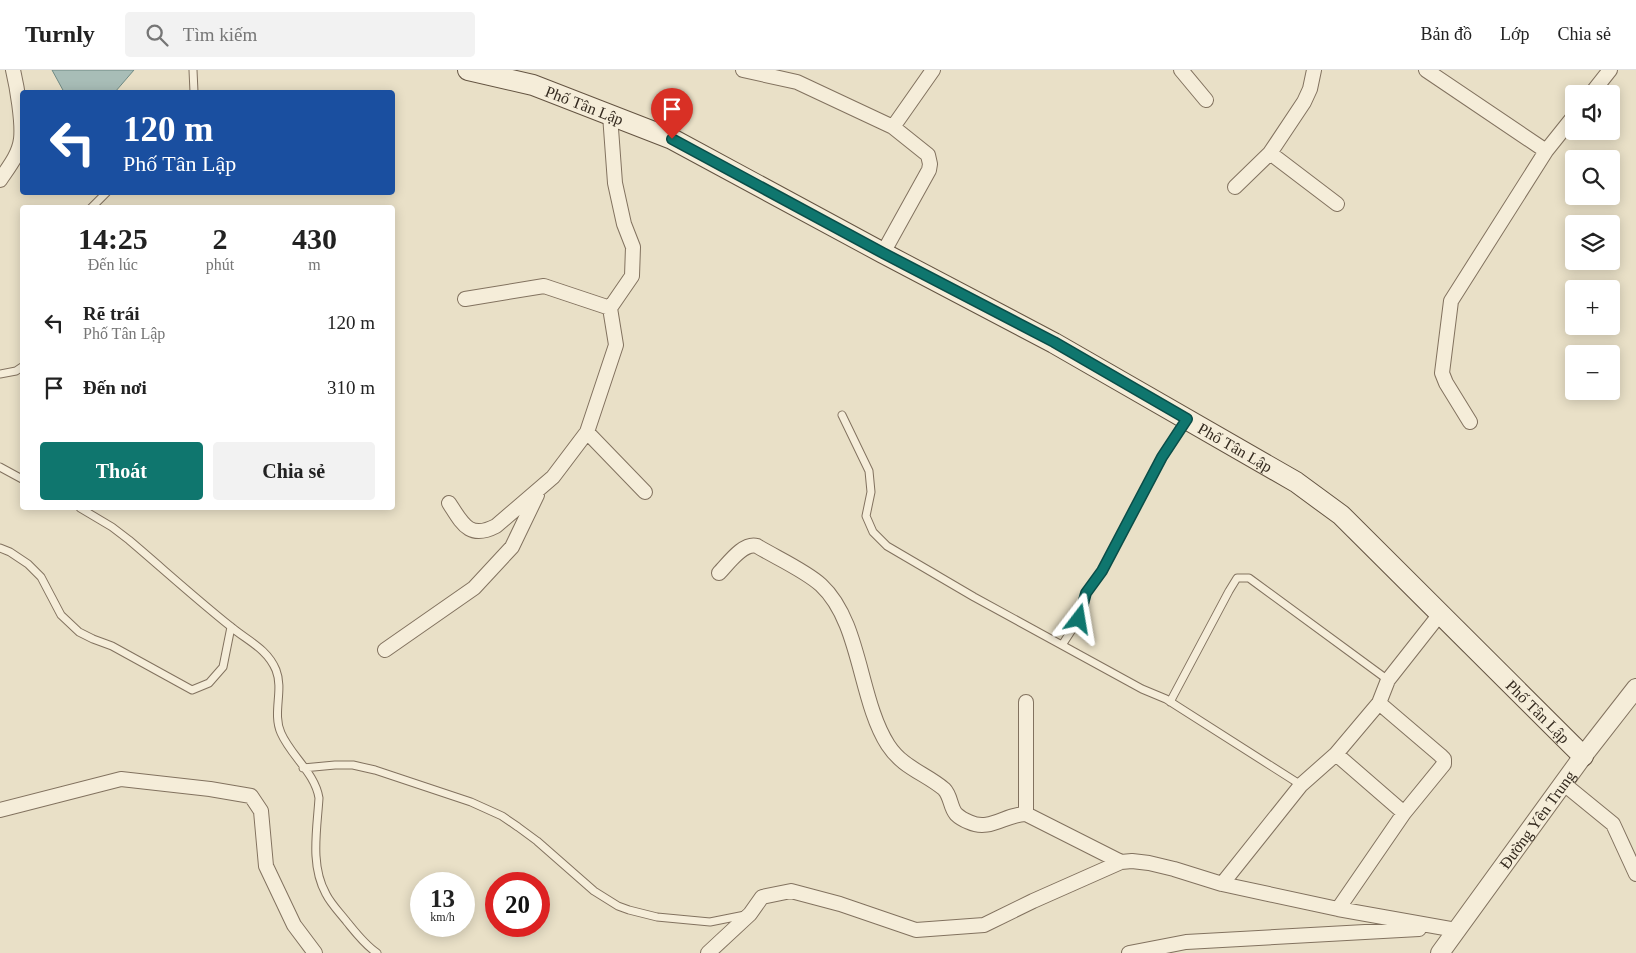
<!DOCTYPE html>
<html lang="vi">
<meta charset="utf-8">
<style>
:root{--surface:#fff;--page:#f2f2f2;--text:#222;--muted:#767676;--line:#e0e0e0;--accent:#0f766e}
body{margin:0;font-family:"Times New Roman",serif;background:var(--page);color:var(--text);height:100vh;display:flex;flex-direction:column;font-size:19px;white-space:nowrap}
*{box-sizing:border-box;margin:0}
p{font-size:16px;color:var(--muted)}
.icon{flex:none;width:28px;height:28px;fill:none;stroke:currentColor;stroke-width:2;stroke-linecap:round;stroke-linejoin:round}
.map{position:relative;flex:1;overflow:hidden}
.drawer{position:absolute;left:20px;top:135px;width:375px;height:305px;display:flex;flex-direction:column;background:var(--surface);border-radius:5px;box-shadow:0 2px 12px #0003}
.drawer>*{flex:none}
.guide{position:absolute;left:20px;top:20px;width:375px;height:105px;border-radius:5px;box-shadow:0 2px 12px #0003;background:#1a4fa0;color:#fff;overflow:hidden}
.buttons{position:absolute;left:1565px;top:15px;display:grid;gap:10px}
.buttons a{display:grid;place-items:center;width:55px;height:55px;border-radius:5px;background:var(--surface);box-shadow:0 2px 12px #0003;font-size:25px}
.speed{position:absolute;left:410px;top:802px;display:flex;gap:10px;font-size:25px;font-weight:700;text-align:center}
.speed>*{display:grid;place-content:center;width:65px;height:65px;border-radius:50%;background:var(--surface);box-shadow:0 2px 12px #0003;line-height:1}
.speed small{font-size:12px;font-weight:400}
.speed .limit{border:8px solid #d22;background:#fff;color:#111}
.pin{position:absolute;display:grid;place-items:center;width:42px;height:42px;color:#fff;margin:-51px -21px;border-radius:50% 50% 50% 0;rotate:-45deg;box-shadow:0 0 5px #0007}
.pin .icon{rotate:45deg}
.me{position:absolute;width:55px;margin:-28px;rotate:14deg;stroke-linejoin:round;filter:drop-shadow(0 0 4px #0008)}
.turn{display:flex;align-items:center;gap:18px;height:105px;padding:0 20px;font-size:22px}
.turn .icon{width:65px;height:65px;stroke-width:2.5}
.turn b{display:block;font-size:35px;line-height:42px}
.eta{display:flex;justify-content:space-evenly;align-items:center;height:85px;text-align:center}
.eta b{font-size:30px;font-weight:600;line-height:35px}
.button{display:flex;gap:10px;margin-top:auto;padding:10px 20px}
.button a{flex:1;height:58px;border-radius:5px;background:var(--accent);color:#fff;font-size:20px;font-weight:600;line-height:58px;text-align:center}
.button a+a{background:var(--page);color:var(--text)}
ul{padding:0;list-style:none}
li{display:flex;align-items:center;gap:15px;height:65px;padding:0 20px}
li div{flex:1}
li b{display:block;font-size:19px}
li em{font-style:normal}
header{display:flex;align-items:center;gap:30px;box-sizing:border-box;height:70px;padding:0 25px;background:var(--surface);border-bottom:1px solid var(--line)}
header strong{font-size:24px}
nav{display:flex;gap:28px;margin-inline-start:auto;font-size:18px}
.search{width:350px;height:45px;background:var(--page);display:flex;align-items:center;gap:12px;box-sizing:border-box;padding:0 18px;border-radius:5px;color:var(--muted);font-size:19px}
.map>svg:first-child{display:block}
</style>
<header>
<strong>Turnly</strong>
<div class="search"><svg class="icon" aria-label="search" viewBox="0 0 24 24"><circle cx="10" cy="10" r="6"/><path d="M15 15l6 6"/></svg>Tìm kiếm</div>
<nav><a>Bản đồ</a><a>Lớp</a><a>Chia sẻ</a></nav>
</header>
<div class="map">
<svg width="1636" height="883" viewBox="0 0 1636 883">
<rect width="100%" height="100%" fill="#e9e0c7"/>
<path fill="#a8bdb7" stroke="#6f8a84" d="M52,0H134L115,22H64Z"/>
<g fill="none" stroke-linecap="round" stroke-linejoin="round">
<defs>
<path id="service" d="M193,0L194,22
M91,138L107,122
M0,304L16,301L22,297
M842,345L869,401L871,422L866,446L873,462L887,476L974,527L1142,619L1166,629L1301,715
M0,397L22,409
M80,438L112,457L129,470C162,498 195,528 230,556C246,570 267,578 276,600C284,620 272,643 281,663C291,686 315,703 319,728C317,760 310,795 326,824C331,834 340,843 347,852C356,863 365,875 377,883
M0,478L10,482L28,494L41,507L61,545L79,562L93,569L112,576L192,620L209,613L223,597L231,557
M1062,575L1079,549L1086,523L1102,501L1163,387L1186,351
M1170,632L1229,521L1237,508H1249L1388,610
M303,698L335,695H353L375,700L471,732L502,746L518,757L537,771L594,821L618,836L629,840L657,847L710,852L745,845"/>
<path id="minor" d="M743,0L797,12L893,57L928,85L930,94L929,100L883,183
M1181,0L1206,30
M1426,0L1546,81
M1591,24L1610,0
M893,57L933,0
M1270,83L1337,134
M0,110C8,98 19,85 21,69C23,52 17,17 13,0
M1235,117L1270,83L1304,32L1310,19L1314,0
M465,229L544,216L610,238
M1470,352L1446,313L1442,303L1451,231L1546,81L1574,46
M587,362L645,422
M449,433C462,453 469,470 496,456L553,407L587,362L616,275L610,238L632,206L633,177L624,154L615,113L610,45
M719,503C728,494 743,472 757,476C775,487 806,501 821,515C861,552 859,630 888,675C903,698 925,703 944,719C951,726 950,737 956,744C960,748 964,750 969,752C990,762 1005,744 1026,744L1121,792
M385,580L474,518L512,477L537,425
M1336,684L1404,743
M1564,714L1613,754L1636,804
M0,740L121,709L210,719L251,726L261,741L266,796L294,855L315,883
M1026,744V632
M1222,814L1301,715L1336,684L1379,633L1388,610L1440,544
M1338,839L1404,743L1444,694V689L1440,685L1379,633
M708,883L750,844L762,827L791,821L840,834L916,860L984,855L1033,831L1121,792L1132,791L1149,793L1174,799L1222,814L1338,839L1456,860
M1129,883L1186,872L1419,859"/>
<g id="tertiary">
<path id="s1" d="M1440,883L1583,686L1636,618"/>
</g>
<g id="secondary">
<path id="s2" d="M468,0L533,15L672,69L883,183L1054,273L1296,412L1341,445L1583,686"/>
</g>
</defs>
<use href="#service" stroke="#82725f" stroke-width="9"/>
<use href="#minor" stroke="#82725f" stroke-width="16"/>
<use href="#tertiary" stroke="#82725f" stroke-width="20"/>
<use href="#secondary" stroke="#645442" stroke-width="22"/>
<use href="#service" stroke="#f5edd9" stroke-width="7"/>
<use href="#minor" stroke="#f5edd9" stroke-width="14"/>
<use href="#tertiary" stroke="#f5edd9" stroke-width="18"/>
<use href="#secondary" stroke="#f5edd9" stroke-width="20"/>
</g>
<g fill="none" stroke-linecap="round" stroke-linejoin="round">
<defs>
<path id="route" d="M672,69L883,183L1054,272L1187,349L1162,387L1102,501L1086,523L1079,549"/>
</defs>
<use href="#route" stroke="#0a4d48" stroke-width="12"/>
<use href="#route" stroke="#0f766e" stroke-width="9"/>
</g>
<g text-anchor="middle" stroke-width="5" stroke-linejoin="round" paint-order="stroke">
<g font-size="16" fill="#352b20" stroke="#f1ead6">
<text dy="6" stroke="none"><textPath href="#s2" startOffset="122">Phố Tân Lập</textPath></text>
<text dy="6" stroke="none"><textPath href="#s2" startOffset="858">Phố Tân Lập</textPath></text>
<text dy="6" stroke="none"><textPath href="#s2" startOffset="1262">Phố Tân Lập</textPath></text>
<text dy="6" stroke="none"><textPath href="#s1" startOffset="165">Đường Yên Trung</textPath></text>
</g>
</g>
</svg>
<div class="buttons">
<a><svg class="icon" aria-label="sound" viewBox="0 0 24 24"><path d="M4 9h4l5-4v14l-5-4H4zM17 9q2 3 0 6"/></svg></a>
<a><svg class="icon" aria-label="search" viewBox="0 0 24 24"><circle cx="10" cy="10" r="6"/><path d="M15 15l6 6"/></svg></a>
<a><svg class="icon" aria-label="layers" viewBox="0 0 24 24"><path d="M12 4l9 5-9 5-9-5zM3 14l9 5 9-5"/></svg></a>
<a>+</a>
<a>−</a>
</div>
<div class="speed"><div>13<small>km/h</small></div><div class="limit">20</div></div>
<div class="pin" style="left:672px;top:69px;background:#d93025"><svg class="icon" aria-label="arrive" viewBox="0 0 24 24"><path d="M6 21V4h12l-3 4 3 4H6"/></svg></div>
<svg class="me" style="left:1079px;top:549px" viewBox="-20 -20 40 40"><path d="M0-17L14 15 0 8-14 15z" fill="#0f766e" stroke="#fff" stroke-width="4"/></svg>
<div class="guide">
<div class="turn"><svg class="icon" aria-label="left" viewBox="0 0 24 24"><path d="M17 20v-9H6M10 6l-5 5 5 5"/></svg><div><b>120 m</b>Phố Tân Lập</div></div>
</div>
<section class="drawer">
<div class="eta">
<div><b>14:25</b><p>Đến lúc</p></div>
<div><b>2</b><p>phút</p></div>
<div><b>430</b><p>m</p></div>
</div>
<ul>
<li><svg class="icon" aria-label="left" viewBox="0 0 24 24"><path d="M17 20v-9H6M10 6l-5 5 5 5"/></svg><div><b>Rẽ trái</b><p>Phố Tân Lập</p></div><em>120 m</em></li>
<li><svg class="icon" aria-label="arrive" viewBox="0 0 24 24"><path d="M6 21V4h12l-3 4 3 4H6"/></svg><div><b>Đến nơi</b></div><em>310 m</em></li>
</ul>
<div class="button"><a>Thoát</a><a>Chia sẻ</a></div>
</section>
</div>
